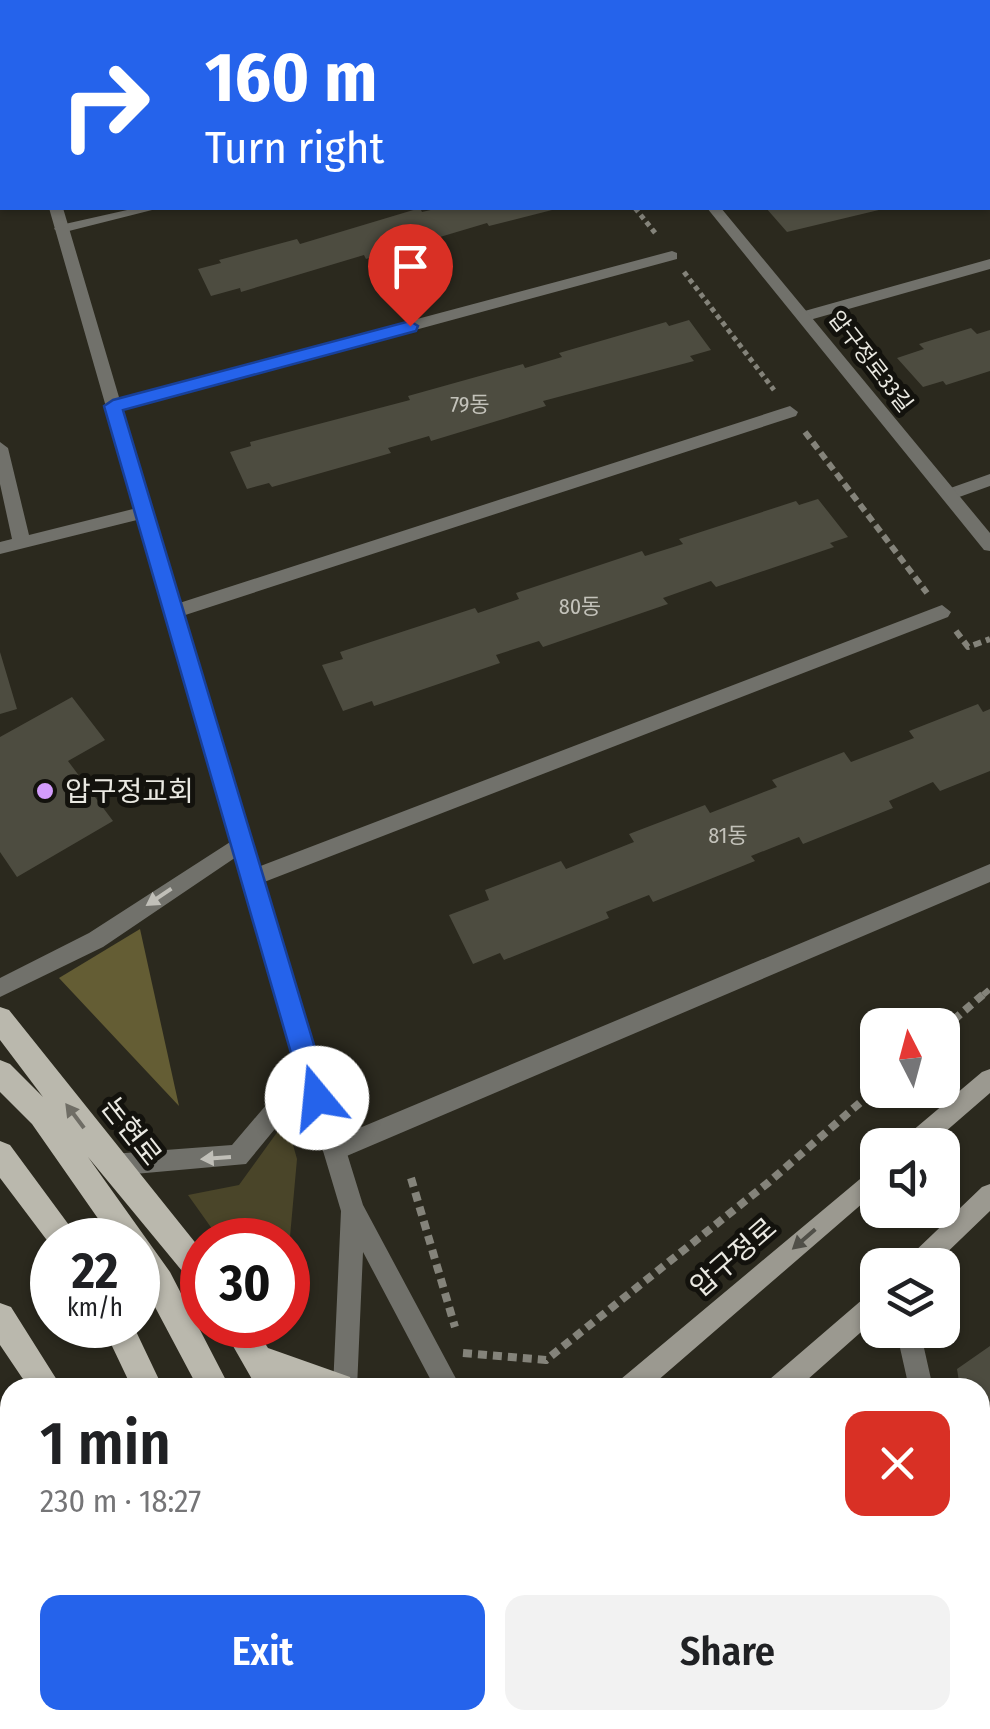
<!DOCTYPE html>
<meta charset="utf-8">
<style>
:root{--surface:#fff;--page:#f2f2f2;--text:#202124;--muted:#757577;--accent:#2563eb}
body{margin:0;font-family:"Fira Sans Condensed","Noto Sans KR",sans-serif;background:var(--page);color:var(--text);height:100vh;display:flex;flex-direction:column;font-size:38px;white-space:nowrap}
*{box-sizing:border-box;margin:0}
p{font-size:32px;color:var(--muted)}
.icon{flex:none;width:55px;height:55px;fill:none;stroke:currentColor;stroke-width:2;stroke-linecap:round;stroke-linejoin:round}
.map{position:relative;flex:1;overflow:hidden}
.details{position:absolute;left:0px;top:1378px;width:990px;height:352px;display:flex;flex-direction:column;background:var(--surface);border-radius:30px 30px 0 0;box-shadow:0 2px 8px #0004}
.details>*{flex:none}
.top-card{position:absolute;left:0px;top:0px;width:990px;height:210px;box-shadow:0 2px 8px #0004;background:#2563eb;color:#fff;overflow:hidden}
.needle{width:65px;rotate:354deg}
.tools{position:absolute;left:860px;top:1008px;display:grid;gap:20px}
.tools a{display:grid;place-items:center;width:100px;height:100px;border-radius:20px;background:var(--surface);box-shadow:0 2px 8px #0004;font-size:50px}
.speed{position:absolute;left:30px;top:1218px;display:flex;gap:20px;font-size:50px;font-weight:700;text-align:center}
.speed>*{display:grid;place-content:center;width:130px;height:130px;border-radius:50%;background:var(--surface);box-shadow:0 2px 8px #0004;line-height:1}
.speed small{font-size:25px;font-weight:400}
.speed .limit{border:15px solid #d22;background:#fff;color:#111}
.pin{position:absolute;display:grid;place-items:center;width:85px;height:85px;color:#fff;margin:-102px -42px;border-radius:50% 50% 50% 0;rotate:-45deg;box-shadow:0 0 10px #0007}
.pin .icon{rotate:45deg}
.me{position:absolute;width:110px;margin:-55px;rotate:343deg;stroke-linejoin:round;filter:drop-shadow(0 0 8px #0008)}
.turn{display:flex;align-items:center;gap:35px;height:210px;padding:0 40px;font-size:45px}
.turn .icon{width:130px;height:130px;stroke-width:2.5}
.turn b{display:block;font-size:70px;line-height:85px}
.round{display:grid;place-items:center;flex:none;width:105px;height:105px;border-radius:20px;background:var(--page)}
.summary{display:flex;align-items:center;justify-content:space-between;height:170px;padding:0 40px}
h1{font-size:60px;font-weight:600;line-height:75px}
.button{display:flex;gap:20px;margin-top:auto;padding:20px 40px}
.button a{flex:1;height:115px;border-radius:20px;background:var(--accent);color:#fff;font-size:40px;font-weight:600;line-height:115px;text-align:center}
.button a+a{background:var(--page);color:var(--text)}
.map>svg:first-child{display:block}
</style>
<div class="map">
<svg width="990" height="1729" viewBox="0 0 990 1729">
<rect width="100%" height="100%" fill="#2b291e"/>
<path fill="#4a4529" d="M286,1120L297,1159L288,1259V1240H220L188,1195L239,1185Z"/>
<path fill="#645d34" d="M140,929L179,1106L59,978Z"/>
<path fill="#4d4c40" d="M420,208L422,212L439,208L556,209L489,226L487,223L366,259L364,255L241,292L240,288L211,296L198,269L221,263L219,260L297,239L300,244Z
M766,208H883V209L787,232Z
M689,320L711,350L690,356L694,361L543,401L546,406L431,441L429,436L388,448L391,453L272,487L269,483L247,489L230,452L251,446L250,442L410,400L408,396L523,364L525,368L562,357L559,353L666,322L669,326Z
M971,328L977,334L990,330V371L946,385L943,381L923,387L897,358L924,349L919,344Z
M818,499L848,537L830,543L834,547L716,587L711,581L663,598L668,604L543,647L539,641L496,655L500,663L374,706L372,701L343,711L322,665L343,659L340,652L475,608L478,613L519,599L516,593L642,551L645,556L683,544L679,539L796,501L799,505Z
M0,652L17,709L0,714Z
M72,697L105,740L68,761L113,821L17,877L0,852V737Z
M978,704L983,712L990,709V771L940,791L933,782L889,801L893,808L803,844L799,837L751,856L755,861L653,902L649,895L606,912L609,918L504,960L500,953L473,964L449,915L489,900L485,890L561,861L566,869L634,842L629,834L705,805L710,813L777,787L772,780L844,752L851,762L914,738L909,731Z
M990,1346V1556L984,1557L980,1532V1388H960L957,1369Z
M0,1491L10,1510V1681L0,1691Z
M642,1720H886L880,1729H643Z"/>
<g fill="none" stroke-linecap="round" stroke-linejoin="round">
<path stroke="#84837a" stroke-width="5" stroke-dasharray="5 4" stroke-linecap="butt" d="M635,208L656,234
M684,272L774,390"/>
<path stroke="#84837a" stroke-width="6" stroke-dasharray="8 5" stroke-linecap="butt" d="M805,432L927,593
M956,631L968,647L990,639
M983,995L990,989"/>
<path stroke="#84837a" stroke-width="8" stroke-dasharray="9 6" stroke-linecap="butt" d="M942,1030L986,992
M411,1178L455,1327
M463,1353L546,1360L769,1182L878,1087"/>
<path fill="#71716b" fill-rule="evenodd" d="M0,108H2V116H0Z
M136,208H160L61,233L54,229L56,226Z
M672,251L677,253V259L113,412L105,406L113,400Z
M990,259V269L806,321L798,316L801,312Z
M790,406L798,412L796,416L173,619L164,612L167,607Z
M0,442L8,448L29,535L145,506L153,512L145,518L0,554V542L12,539L0,484Z
M990,474V486L948,501L940,495L942,491Z
M942,605L951,612L948,617L259,884L252,887L245,884L242,878L245,872Z
M990,864V882L342,1158L334,1161L326,1158L323,1150L326,1142Z"/>
<path fill="#71716b" fill-rule="evenodd" d="M49,208H63L251,843L363,1205L461,1388H435L363,1252L357,1388H333L341,1211L231,843Z
M707,208H721L990,533V551L984,550Z
M896,1330H920L933,1388H909Z
M980,1639L990,1644V1711L980,1706Z"/>
<path fill="#71716b" fill-rule="evenodd" d="M241,835L248,837L251,843L248,849L103,947L0,997V978L89,933Z
M309,1061L317,1064L320,1071L317,1078L246,1164L112,1176L104,1173L101,1165L104,1157L112,1154L232,1145L301,1064Z"/>
<path fill="#9b9990" fill-rule="evenodd" d="M990,1069V1093L930,1145H902L905,1137L982,1072Z
M878,1164V1190L649,1388H618L621,1379Z
M990,1184V1211L934,1265H905L909,1257L982,1187Z
M878,1289V1317L798,1388H767L770,1379L870,1293Z
M235,1720H269L265,1729H231Z
M380,1720H414L410,1729H376Z"/>
<path fill="#bab8ad" fill-rule="evenodd" d="M0,1007L9,1010L202,1251V1288L192,1283L88,1157L170,1272L230,1388H198L138,1275V1240H113L32,1124L0,1092V1060L10,1064L43,1097L0,1040Z
M0,1141L10,1145L80,1240H52V1247L0,1178Z
M0,1303L11,1307L62,1388H29L0,1345Z
M102,1325H133L163,1388H132Z
M221,1325H253L268,1348L350,1377L354,1388H257Z
M188,1720H222L225,1729H191Z
M281,1720H315L317,1729H283Z
M348,1720H382L385,1729H351Z
M428,1720H462L465,1729H431Z"/>
</g>
<defs><path id="oneway-solid" d="M-6-.8H1V-3.2L6.5 0L1 3.2V.8H-6Z" transform="scale(2.5)"/></defs>
<g fill="#c0bfb8">
<use href="#oneway-solid" transform="translate(159 897) rotate(146)"/>
<use href="#oneway-solid" transform="translate(216 1158) rotate(176)"/>
</g>
<use fill="#6f6d65" href="#oneway-solid" transform="translate(75 1116) rotate(-127)"/>
<use fill="#504f48" href="#oneway-solid" transform="translate(804 1239) rotate(139)"/>
<path fill="#2563eb" stroke="#184099" stroke-width="2.5" d="M410,321L418,326L416,331L123,410L330,1098L326,1106L317,1109L308,1106L304,1098L104,406L113,400Z"/>
<circle fill="#d39cfc" stroke="#13120d" stroke-width="4" cx="45" cy="791" r="10"/>
<g text-anchor="middle" stroke-width="10" stroke-linejoin="round" paint-order="stroke">
<g font-size="22" fill="#eae9e2" stroke="#13120d">
<text transform="translate(871 361) rotate(52)" y="8">압구정로33길</text>
</g>
<g font-size="22" fill="#c3c2ba">
<text x="470" y="412">79동</text>
<text x="580" y="614">80동</text>
<text x="728" y="843">81동</text>
</g>
<g font-size="28" fill="#eae9e2" stroke="#13120d" text-anchor="start">
<text x="65" y="801">압구정교회</text>
</g>
<g font-size="28" fill="#eae9e2" stroke="#13120d">
<text transform="translate(132 1131) rotate(52)" y="10">논현로</text>
<text transform="translate(733 1257) rotate(-41)" y="10">압구정로</text>
</g>
</g>
</svg>
<div class="tools">
<a><svg class="needle" viewBox="-14 -14 28 28"><path d="M0-13l5 13h-10z" fill="#e53935"/><path d="M0 13l5-13h-10z" fill="#757577"/></svg></a>
<a><svg class="icon" aria-label="sound" viewBox="0 0 24 24"><path d="M4 9h4l5-4v14l-5-4H4zM17 9q2 3 0 6"/></svg></a>
<a><svg class="icon" aria-label="layers" viewBox="0 0 24 24"><path d="M12 4l9 5-9 5-9-5zM3 14l9 5 9-5"/></svg></a>
</div>
<div class="speed"><div>22<small>km/h</small></div><div class="limit">30</div></div>
<div class="pin" style="left:410px;top:326px;background:#d93025"><svg class="icon" aria-label="arrive" viewBox="0 0 24 24"><path d="M6 21V4h12l-3 4 3 4H6"/></svg></div>
<svg class="me" style="left:317px;top:1098px" viewBox="-20 -20 40 40"><circle r="19" fill="#fff"/><path d="M0-13L10 11 0 6-10 11z" fill="#2563eb"/></svg>
<div class="top-card">
<div class="turn"><svg class="icon" aria-label="right" viewBox="0 0 24 24"><path d="M7 20v-9h11M14 6l5 5-5 5"/></svg><div><b>160 m</b>Turn right</div></div>
</div>
<section class="details">
<div class="summary"><div><h1>1 min</h1><p>230 m · 18:27</p></div><a class="round" style="background:#d93025;color:#fff"><svg class="icon" aria-label="close" viewBox="0 0 24 24"><path d="M6 6l12 12M18 6L6 18"/></svg></a></div>
<div class="button"><a>Exit</a><a>Share</a></div>
</section>
</div>
